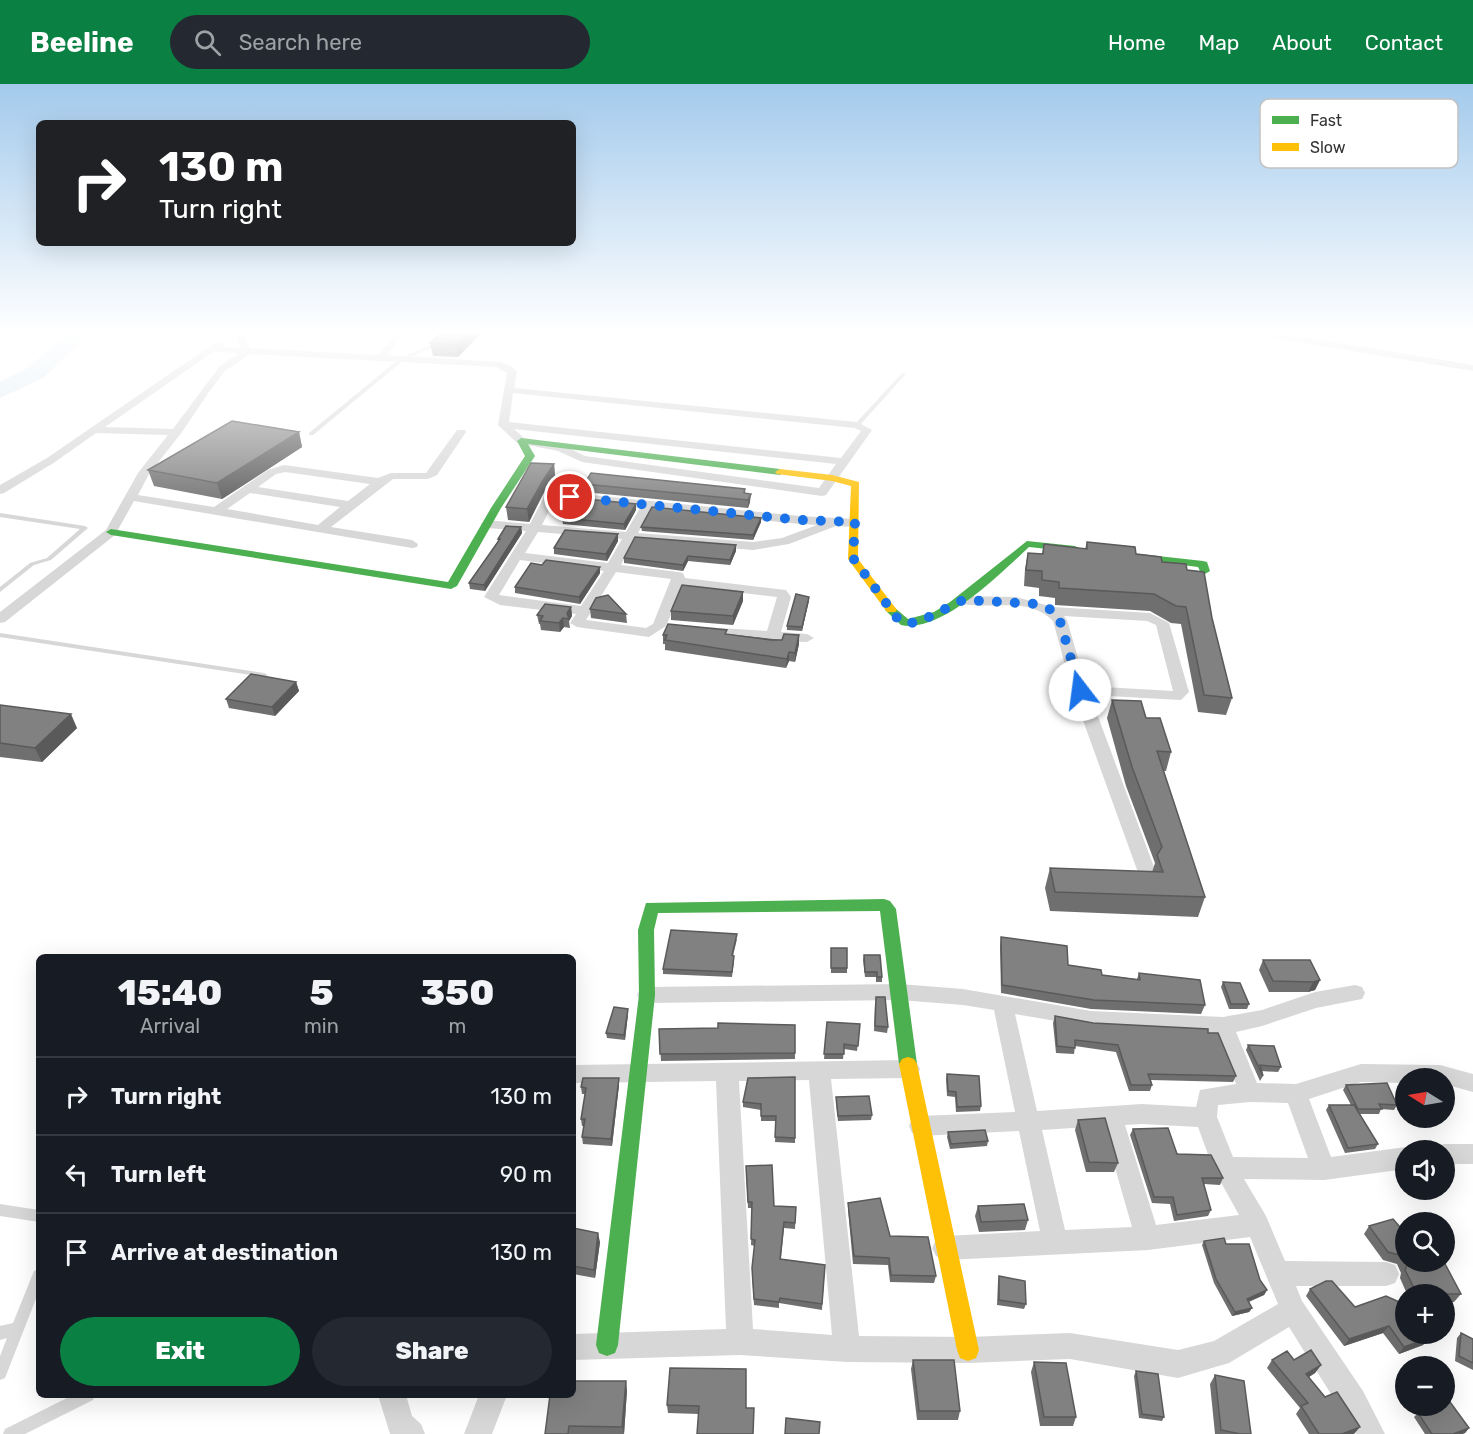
<!DOCTYPE html>
<meta charset="utf-8">
<style>
:root{--surface:#171b24;--page:#242831;--text:#f1f3f6;--muted:#9ea1a6;--line:#363941;--accent:#0b8043}
body{margin:0;font-family:Rubik,sans-serif;background:var(--page);color:var(--text);height:100vh;display:flex;flex-direction:column;font-size:22px;white-space:nowrap}
*{box-sizing:border-box;margin:0}
p{font-size:20px;color:var(--muted)}
.icon{flex:none;width:33px;height:33px;fill:none;stroke:currentColor;stroke-width:2;stroke-linecap:round;stroke-linejoin:round}
.map{position:relative;flex:1;overflow:hidden}
.side{position:absolute;left:36px;top:870px;width:540px;height:444px;display:flex;flex-direction:column;background:var(--surface);border-radius:9px;box-shadow:0 6px 24px #0002}
.side>*{flex:none}
.banner{position:absolute;left:36px;top:36px;width:540px;height:126px;border-radius:9px;box-shadow:0 6px 24px #0002;background:#202124;color:#fff;overflow:hidden}
.needle{width:39px;rotate:281deg}
.fabs{position:absolute;left:1395px;top:984px;display:grid;gap:12px}
.fabs a{display:grid;place-items:center;width:60px;height:60px;border-radius:50%;background:var(--surface);box-shadow:0 6px 24px #0002;font-size:30px}
.pin{position:absolute;display:grid;place-items:center;width:51px;height:51px;color:#fff;margin:-26px;border:3px solid #fff;border-radius:50%;box-shadow:0 2px 6px #0007}
.me{position:absolute;width:66px;margin:-33px;rotate:345deg;stroke-linejoin:round;filter:drop-shadow(0 0 4px #0008)}
.turn{display:flex;align-items:center;gap:21px;height:126px;padding:0 24px;font-size:27px}
.turn .icon{width:78px;height:78px;stroke-width:2.5}
.turn b{display:block;font-size:42px;line-height:51px}
.eta{display:flex;justify-content:space-evenly;align-items:center;height:102px;text-align:center}
.eta b{font-size:36px;font-weight:800;line-height:42px}
.action{display:flex;gap:12px;margin-top:auto;padding:12px 24px}
.action a{flex:1;height:69px;border-radius:36px;background:var(--accent);color:#fff;font-size:24px;font-weight:800;line-height:69px;text-align:center}
.action a+a{background:var(--page);color:var(--text)}
ul{padding:0;list-style:none}
li{display:flex;align-items:center;gap:18px;height:78px;padding:0 24px;border-top:2px solid var(--line)}
li div{flex:1}
li b{display:block;font-size:22px}
li em{font-style:normal}
header{display:flex;align-items:center;gap:36px;box-sizing:border-box;height:84px;padding:0 30px;background:var(--accent);color:#fff}
header strong{font-size:28px}
nav{display:flex;gap:33px;margin-inline-start:auto;font-size:21px}
.search{width:420px;height:54px;background:var(--page);display:flex;align-items:center;gap:15px;box-sizing:border-box;padding:0 21px;border-radius:33px;color:var(--muted);font-size:22px}
.map>svg:first-child{display:block}
</style>
<header>
<strong>Beeline</strong>
<div class="search"><svg class="icon" aria-label="search" viewBox="0 0 24 24"><circle cx="10" cy="10" r="6"/><path d="M15 15l6 6"/></svg>Search here</div>
<nav><a>Home</a><a>Map</a><a>About</a><a>Contact</a></nav>
</header>
<div class="map">
<svg width="1473" height="1350" viewBox="0 0 1473 1350">
<rect width="100%" height="100%" fill="#fff"/>
<g fill="none" stroke-linecap="round" stroke-linejoin="round">
<path fill="#ddebf3" fill-rule="evenodd" d="M73,246H94L43,294L0,314V298L27,284Z"/>
<path fill="#d7d7d7" fill-rule="evenodd" d="M450,246H454L434,263L404,276L313,351H309V349L400,274L430,261Z
M902,289L906,290L859,342H855V340Z
M0,429L85,442L88,444L51,476L34,481L0,508V503L30,479L47,474L80,445L0,433Z
M0,549L264,589L268,591L264,593L0,553Z
M0,1120L39,1126V1138L0,1132Z
M39,1185V1207L5,1294L0,1296V1272L7,1254L0,1256V1242L13,1239L34,1187Z
M73,1311H95L93,1316L25,1350H3L5,1345Z"/>
<path fill="#d7d7d7" fill-rule="evenodd" d="M398,246H406L387,271L500,278L511,282L517,288L514,304L857,338L872,346L826,411L822,412L582,378L558,367L517,359L498,341L507,289L496,283L250,270L225,287L209,308L182,348L149,390L138,411L214,423L268,386L284,381L378,394L391,389H426L457,346H465L466,348L437,391L428,395H393L331,443L412,456L418,460L417,463L412,464L134,417L115,451L5,538L0,539V528L106,446L138,389L168,351L96,349L55,378L4,409L0,410V401L47,374L216,258H222L224,260L221,263L241,264L236,253L228,252V248H243L250,264L378,271ZM213,268L239,269L219,283L173,345L105,343ZM513,309L855,344L861,347L841,374L509,338ZM514,345L836,380L819,404L585,372L565,362L524,354ZM285,388L370,400L348,417L258,403L276,390ZM250,409L340,423L318,441L227,425Z
M1240,246H1259L1473,281V287L1244,249Z
M551,407L800,432L855,435L861,439L855,443L836,442L789,460L753,466L634,456L621,481L678,488L683,489L685,494L786,506L791,513L781,548L807,550L814,554L807,558L772,557L699,550L697,547L704,543L767,547L777,513L683,502L666,542L649,553L577,543L570,539L576,530L500,521L484,513L526,447L487,444L481,440L487,436L530,440L545,411ZM555,415L640,424L626,448L542,441ZM651,425L800,440L817,441L782,454L753,458L638,449ZM538,448L622,455L608,479L525,469ZM520,476L604,487L581,522L499,511ZM616,488L671,495L653,540L646,544L586,536Z
M963,512L1016,513L1053,523L1150,529L1169,539L1189,608L1181,616L1090,611L1154,783L1152,788L1145,789L1138,788L1136,783L1072,606L1053,537C1027,511 990,527 958,519L956,516L958,513ZM1064,532L1147,537L1156,541L1173,607L1086,602L1067,536Z
M900,900L963,905L1091,927L1223,933L1262,926L1315,908L1355,901L1362,903L1365,909L1362,915L1316,924L1262,942L1236,948L1257,999L1296,1000L1361,980L1440,981L1473,990V1008L1444,1000V994H1406V999L1361,998L1309,1015L1331,1073L1406,1063L1414,1066H1406V1085L1324,1096L1244,1095L1266,1132L1285,1177L1386,1178L1395,1181L1399,1190L1395,1199L1386,1202H1296L1302,1217L1363,1307L1385,1350H1356L1289,1243L1229,1279L1178,1294L1070,1275L968,1279L847,1278L740,1271L573,1276V1250L726,1245L716,997L573,999V981L909,976L917,979L920,985L917,991L909,994L831,995L859,1252L968,1253L1070,1249L1178,1266L1214,1257L1278,1220L1250,1153L1148,1166L945,1176L936,1172L932,1164L936,1156L945,1152L1040,1147L1019,1047L920,1052L912,1049L909,1042L912,1035L920,1032L1015,1028L994,926L963,921L900,916L647,919L640,917L637,911L640,905L647,903ZM1015,930L1091,943L1216,950L1236,1000L1200,1006L1196,1023L1142,1020L1037,1027ZM809,996L832,1251L753,1245L739,997ZM1250,1018L1288,1019L1308,1074L1233,1073L1217,1033L1218,1021ZM1142,1040L1198,1043L1213,1084L1239,1131L1156,1141L1125,1041ZM1103,1042L1132,1143L1065,1146L1042,1046Z
M1444,1060H1473V1080H1444V1066H1434L1436,1063Z
M378,1311H406L412,1332L421,1340L425,1350H390Z
M479,1311H507L492,1350H464Z"/>
<path fill="#4caf50" fill-rule="evenodd" d="M521,354L780,385L785,388L780,391L528,360L535,372L501,424L457,502L451,505L111,451L106,448L111,445L448,498L491,424L525,372L517,357Z
M1027,457L1075,462L1080,465L1075,468L1029,463C1001,489 941,550 901,541L885,526L887,524H895L908,535L934,528L950,518Z
M1131,469L1203,477L1207,478L1210,487L1205,490L1201,489L1198,483L1127,474V470Z
M884,815L890,817L896,825L917,980L914,985L908,987L902,985L899,980L880,827L658,829L654,846L655,911L618,1261L615,1269L607,1272L599,1269L596,1261L639,911L638,846L646,819Z"/>
<path fill="#ffc107" fill-rule="evenodd" d="M780,385L832,391L859,398L858,475L897,526L895,528H887L848,475L851,402L832,397L777,390L775,388Z
M908,973L914,975L917,980L979,1266L976,1274L968,1277L960,1274L957,1266L899,980L902,975Z"/>
</g>
<path fill="#6f6f6f" d="M484,246L458,273L433,272L430,259Z
M299,348L302,363L222,415L154,402L148,386Z
M554,380L555,392L543,410L529,438L508,436L506,423Z
M584,400L745,409L750,418L748,424L584,408Z
M636,426L625,446L563,440L562,434Z
M761,434V438L753,456L642,447L641,443Z
M521,443L522,449L485,507L470,505L469,499L498,457V455Z
M618,457L607,477L554,470V464Z
M1087,458L1136,470L1187,486L1212,534L1232,614L1226,631L1198,628L1181,540L1171,539L1150,527L1055,521V514L1039,512V504L1024,502L1025,485L1028,469L1042,470L1044,460L1085,465Z
M736,467L730,481L688,477L683,487L624,479V474Z
M542,481L600,483V489L580,520L515,509V503Z
M809,513L802,547L787,546V542Z
M743,517L733,541L671,536V527Z
M571,523L572,532L569,537L570,544L564,543L560,548L541,546L540,540H539L537,531Z
M590,525L626,530L627,539L591,534Z
M727,550L782,556L799,551V560L795,578L789,577L786,584L665,566V560H663V551Z
M296,598L299,607L275,632L229,624L226,615Z
M1112,616L1146,634L1171,668L1166,687H1163L1205,813L1198,833L1050,827L1045,804L1050,784L1152,788L1155,779L1126,702L1107,634Z
M0,621L77,644L42,678L0,673Z
M1001,853L1068,881L1102,891L1137,895L1139,889L1205,921L1201,930L1091,925L1001,909L1000,862Z
M737,855L733,872L734,877L732,893L663,890V885Z
M831,864L847,884V889H831Z
M864,871L882,893V898H876V893H865L863,876Z
M1263,876L1320,896L1315,906L1308,908H1269L1259,886Z
M1223,898L1249,920L1247,925H1229L1221,903Z
M875,919L888,943L887,949L874,947Z
M628,930L625,956L607,954L606,949Z
M1055,932L1093,939L1208,949L1236,992L1233,998L1151,996L1152,1001L1150,1007H1129L1116,968L1075,962L1074,970L1056,969L1053,939Z
M827,938L860,940L857,967L844,965L843,975H824Z
M718,944L795,969V975L661,977L659,945Z
M1248,961L1281,983L1278,988L1261,987L1263,992L1260,997L1246,966Z
M947,990L981,1022L980,1027L956,1028L955,1013L947,1012L946,995Z
M795,993V1059L775,1058L776,1037H761V1026L743,1023V1018Z
M619,994V1001L612,1062L583,1060L582,1053L584,1042H582L581,1035L585,1010H582L581,1003Z
M1346,1001L1397,1021L1394,1026L1381,1025L1379,1030H1360L1378,1060L1375,1065L1345,1069L1326,1026L1329,1021H1351L1343,1006Z
M836,1013L872,1031L871,1036L838,1037L836,1018Z
M1078,1036L1118,1079L1114,1088H1086L1075,1046Z
M1133,1045L1223,1094L1220,1101L1204,1100L1211,1126L1208,1132L1174,1137L1170,1120L1152,1119L1130,1051Z
M948,1048L988,1057L987,1062L950,1065L947,1053Z
M746,1088L774,1122L796,1123L795,1145L784,1144L781,1175L825,1181L822,1226L779,1219V1224L754,1221L752,1190L755,1162L751,1161L752,1124H748Z
M848,1119L890,1152L936,1192L934,1199L890,1198L888,1181L853,1180L848,1126Z
M978,1122L1028,1136L1025,1146L979,1148L975,1132Z
M1393,1135L1406,1178L1461,1210L1454,1218H1444V1210H1407L1400,1194L1401,1189L1397,1180L1383,1176L1364,1150L1369,1142Z
M573,1144L600,1158L595,1194L573,1190Z
M1204,1157L1226,1160L1267,1206L1264,1211L1249,1218L1252,1224L1249,1228L1232,1232L1214,1199L1202,1161Z
M999,1192L1026,1220L1024,1225L997,1221L998,1197Z
M1310,1205L1355,1223L1429,1254L1423,1261L1399,1270L1383,1249L1344,1262L1306,1212Z
M1461,1249L1473,1255V1286L1455,1277L1457,1254Z
M913,1276L960,1327L958,1336H917L911,1285Z
M1272,1276H1294L1321,1281L1315,1289L1309,1293L1354,1350H1309L1296,1330L1300,1324L1267,1284Z
M1034,1278L1076,1333L1073,1342H1040L1031,1288Z
M746,1285L699,1330L668,1329L667,1321Z
M1136,1287L1164,1333L1162,1337L1139,1334L1134,1292Z
M1215,1291L1251,1350H1215L1210,1300Z
M627,1306L624,1350H545Z
M1418,1329L1469,1344L1465,1349L1462,1350H1425L1414,1333Z"/>
<path fill="#5a5a5a" d="M471,246H484L458,273L456,261Z
M299,348L302,363L222,415L217,399Z
M554,380L555,392L543,410L529,438L527,425L542,398Z
M751,410L750,418L748,424V416Z
M636,420V426L625,446L624,440Z
M761,434V438L753,456V451Z
M521,443L522,449L485,507L484,501Z
M618,450V457L607,477L606,470Z
M736,461V467L730,481V476Z
M688,472V477L683,487V481Z
M600,483V489L580,520L579,513Z
M743,508V517L733,541V532Z
M809,513V517L802,547V543Z
M571,523L572,532L569,537L567,529Z
M563,534L564,543L560,548L559,539Z
M799,551V560L795,578V569Z
M789,568V577L786,584L787,575Z
M296,598L299,607L275,632L272,623Z
M71,630L77,644L42,678L35,664Z
M1320,896L1315,906L1308,908L1313,898Z
M628,925V930L625,956L624,951Z
M619,994V1001L612,1062L611,1055Z
M598,1149L600,1158L595,1194L594,1186Z
M1267,1206L1264,1211L1244,1219L1247,1215Z
M1252,1224L1249,1228L1232,1232L1235,1228Z
M1389,1242L1383,1249L1344,1262L1349,1255Z
M1429,1254L1423,1261L1399,1270L1404,1263Z
M1321,1281L1315,1289L1301,1298L1306,1290Z
M626,1297L627,1306L624,1350L622,1343Z
M1360,1343L1354,1350H1342Z
M1469,1344L1465,1349L1462,1350H1453Z"/>
<path fill="#818181" stroke="#5a5a5a" stroke-width="1.5" d="M444,246H471L456,261L430,259Z
M232,337L299,348L217,399L148,386Z
M531,379L554,380L542,398L527,425L506,423Z
M591,389L745,405L744,409L751,410L748,416L584,400Z
M576,414L636,420L624,440L562,434Z
M652,423L761,434L753,451L641,443Z
M506,442L521,443L484,501L469,499L500,455H498Z
M565,446L618,450L606,470L554,464Z
M635,453L736,461L730,476L688,472L683,481L624,474Z
M1087,458L1135,463L1136,470L1161,473L1162,478L1186,480L1187,486L1204,488L1212,534L1232,614L1204,611L1186,523L1176,522L1154,510L1059,504V498L1042,496V487L1026,486L1028,469L1043,470L1044,460L1087,465Z
M546,476L600,483L579,513L515,503L531,479L542,481Z
M682,501L743,508L733,532L671,527Z
M796,510L809,513L802,543L787,542Z
M608,511L626,530L590,525L596,514Z
M545,520L571,523L567,529L569,535L563,534L559,539L540,537L543,532L537,531Z
M668,540L727,546L725,550L771,556H782L784,550L799,551L795,569L789,568L787,575L665,556L667,551H663Z
M251,590L296,598L272,623L226,615Z
M1112,616L1141,617L1146,634H1160L1171,668L1157,667L1205,813L1055,808L1050,784L1163,788L1157,771L1162,763L1132,683Z
M0,621L71,630L35,664L0,659Z
M671,846L737,850L732,871L734,872L732,888L663,885Z
M1001,853L1067,862L1068,881L1101,886L1102,891L1140,896L1139,889L1200,896L1205,921L1094,916L1002,901Z
M831,864H847V884H831Z
M864,871H880L882,893H877V888H865Z
M1263,876H1310L1320,896L1313,898L1273,897Z
M1223,898L1240,899L1249,920H1231Z
M876,913H885L888,943L875,942Z
M614,923L628,925L624,951L606,949Z
M1055,932L1093,939L1208,945V949H1218L1236,992L1148,990L1152,1001H1131L1118,961L1075,956V964L1057,962Z
M827,938L860,940L858,962L844,960V970H824Z
M718,939L795,941V969L660,970L659,945L718,944Z
M1248,961L1274,962L1281,983L1260,981L1263,992Z
M947,990L979,992L981,1022L957,1023L956,1008L948,1007Z
M795,993V1054L775,1053L776,1032H761V1020L743,1018L748,994Z
M583,994H619L611,1055L582,1053L585,1035H581L586,1004L581,1003Z
M1387,999L1397,1021L1379,1020L1382,1025H1358L1346,1001Z
M869,1012L872,1031L838,1032L836,1013Z
M1329,1021H1354L1378,1060L1348,1064Z
M1105,1034L1118,1079L1089,1078L1078,1036Z
M1168,1044L1177,1070L1211,1071L1223,1094H1202L1211,1126L1177,1131L1173,1113H1154L1133,1045Z
M985,1046L988,1057L951,1060L948,1048Z
M772,1081L774,1122L796,1123L795,1139L784,1138L780,1175L825,1181L822,1220L780,1214L779,1218L754,1215L752,1184L755,1156L751,1155L752,1118H748L746,1082Z
M880,1114L890,1152L928,1153L936,1192L891,1191L889,1174L854,1172L848,1119Z
M1024,1120L1028,1136L981,1138L978,1122Z
M1393,1135L1406,1150V1178H1444L1461,1210H1417L1405,1186L1407,1181L1403,1172L1388,1168L1369,1142Z
M573,1144L598,1149L594,1186L573,1182Z
M1224,1154L1226,1160H1249L1260,1196L1267,1206L1247,1215L1252,1224L1235,1228L1216,1195L1204,1157Z
M999,1192L1025,1197L1026,1220L999,1216Z
M1326,1197H1332L1355,1223L1386,1212L1402,1219L1406,1224V1250H1425L1429,1254L1404,1263L1389,1242L1349,1255L1310,1205Z
M1461,1249L1473,1255V1279L1459,1272Z
M1311,1266L1321,1281L1306,1290L1325,1313L1337,1308L1360,1343L1342,1350H1319L1301,1322L1308,1319L1272,1276L1287,1267L1294,1276Z
M913,1276H954L960,1327H919Z
M1034,1278L1066,1279L1076,1333H1044Z
M670,1284L746,1285V1324H754L753,1350H697L699,1322L667,1321Z
M1136,1287L1158,1290L1164,1333L1142,1330Z
M1215,1291L1244,1297L1251,1350H1240L1221,1346Z
M573,1297H626L622,1343L569,1342L568,1350H545L550,1311H573Z
M1450,1318L1469,1344L1453,1350H1432L1418,1329L1439,1322H1444V1320Z
M786,1334L820,1338L819,1350H785Z"/>
<linearGradient id="sky" x2="0" y2="1"><stop stop-color="#a3caec"/><stop offset="0.57" stop-color="#fff"/><stop offset="1" stop-color="#fff" stop-opacity="0"/></linearGradient>
<rect width="1473" height="435" fill="url(#sky)"/>
<g fill="none" stroke-linecap="round" stroke-linejoin="round">
<path stroke="#1a73e8" stroke-width="10" stroke-dasharray="0 18" d="M570,413L800,436L855,438L853,474L900,538L917,539L963,516L1037,520L1054,527L1060,537L1080,606"/>
</g>
<rect x="1260" y="15" width="198" height="69" rx="9" fill="#fff" stroke="#c2c2c2" stroke-width="1.5"/>
<rect x="1272" y="32" width="27" height="8" fill="#4caf50"/>
<rect x="1272" y="59" width="27" height="8" fill="#ffc107"/>
<g font-size="16" fill="#333">
<text x="1310" y="42">Fast</text>
<text x="1310" y="69">Slow</text>
</g>
</svg>
<div class="fabs">
<a><svg class="needle" viewBox="-14 -14 28 28"><path d="M0-13l5 13h-10z" fill="#e53935"/><path d="M0 13l5-13h-10z" fill="#9ea1a6"/></svg></a>
<a><svg class="icon" aria-label="sound" viewBox="0 0 24 24"><path d="M4 9h4l5-4v14l-5-4H4zM17 9q2 3 0 6"/></svg></a>
<a><svg class="icon" aria-label="search" viewBox="0 0 24 24"><circle cx="10" cy="10" r="6"/><path d="M15 15l6 6"/></svg></a>
<a>+</a>
<a>−</a>
</div>
<div class="pin" style="left:570px;top:413px;background:#d93025"><svg class="icon" aria-label="arrive" viewBox="0 0 24 24"><path d="M6 21V4h12l-3 4 3 4H6"/></svg></div>
<svg class="me" style="left:1080px;top:606px" viewBox="-20 -20 40 40"><circle r="19" fill="#fff"/><path d="M0-13L10 11 0 6-10 11z" fill="#1a73e8"/></svg>
<div class="banner">
<div class="turn"><svg class="icon" aria-label="right" viewBox="0 0 24 24"><path d="M7 20v-9h11M14 6l5 5-5 5"/></svg><div><b>130 m</b>Turn right</div></div>
</div>
<section class="side">
<div class="eta">
<div><b>15:40</b><p>Arrival</p></div>
<div><b>5</b><p>min</p></div>
<div><b>350</b><p>m</p></div>
</div>
<ul>
<li><svg class="icon" aria-label="right" viewBox="0 0 24 24"><path d="M7 20v-9h11M14 6l5 5-5 5"/></svg><div><b>Turn right</b></div><em>130 m</em></li>
<li><svg class="icon" aria-label="left" viewBox="0 0 24 24"><path d="M17 20v-9H6M10 6l-5 5 5 5"/></svg><div><b>Turn left</b></div><em>90 m</em></li>
<li><svg class="icon" aria-label="arrive" viewBox="0 0 24 24"><path d="M6 21V4h12l-3 4 3 4H6"/></svg><div><b>Arrive at destination</b></div><em>130 m</em></li>
</ul>
<div class="action"><a>Exit</a><a>Share</a></div>
</section>
</div>
